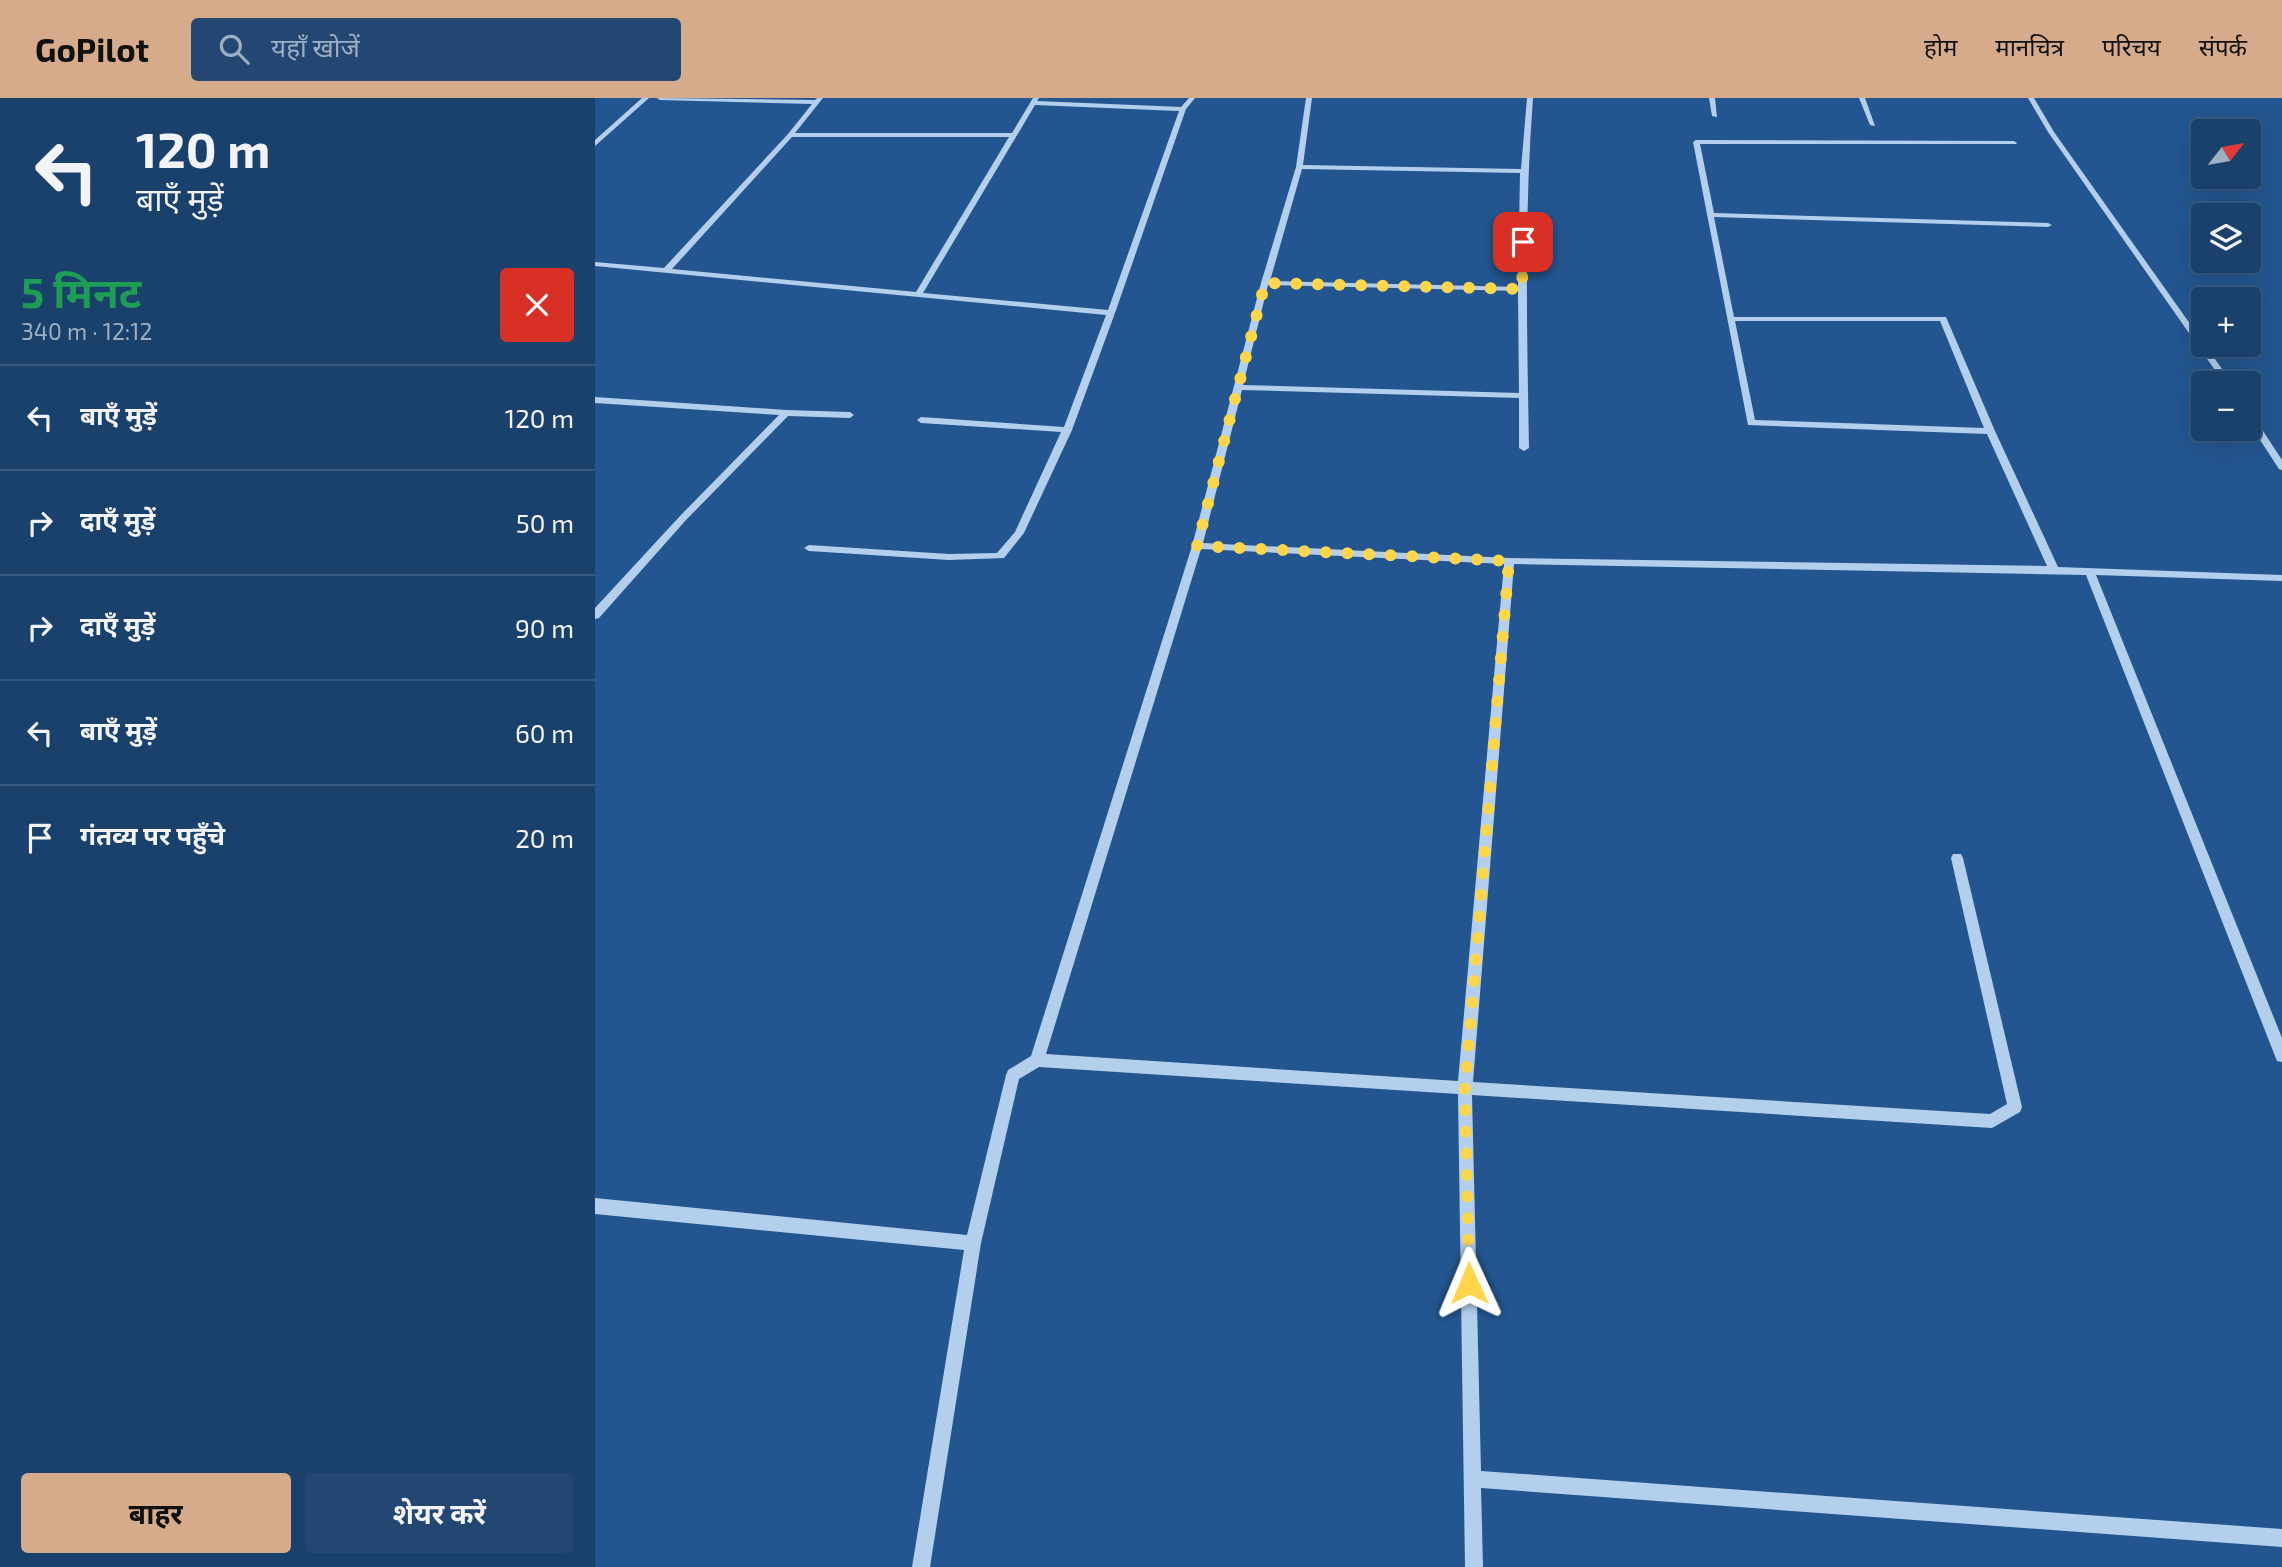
<!DOCTYPE html>
<html lang="hi">
<meta charset="utf-8">
<style>
:root{--surface:#1a406c;--page:#234772;--text:#f1f3f6;--muted:#9fafc2;--line:#38597f;--accent:#d6ab8b}
body{margin:0;font-family:"Exo 2","Noto Sans Devanagari",sans-serif;background:var(--page);color:var(--text);height:100vh;display:flex;flex-direction:column;font-size:26px;white-space:nowrap}
*{box-sizing:border-box;margin:0}
p{font-size:23px;color:var(--muted)}
.icon{flex:none;width:38px;height:38px;fill:none;stroke:currentColor;stroke-width:2;stroke-linecap:round;stroke-linejoin:round}
.map{position:relative;flex:1;overflow:hidden}
.sheet{display:flex;flex-direction:column;background:var(--surface);width:595px}
.sheet>*{flex:none}
.top-card{background:#1a406c;color:var(--text);overflow:hidden}
.needle{width:46px;rotate:59deg}
.tools{position:absolute;left:1596px;top:21px;display:grid;gap:14px}
.tools a{display:grid;place-items:center;width:70px;height:70px;border-radius:7px;background:var(--surface);box-shadow:0 7px 28px #0002,0 0 0 2px var(--line);font-size:35px}
.pin{position:absolute;display:grid;place-items:center;width:60px;height:60px;color:#fff;margin:-30px;border-radius:14px;box-shadow:0 4px 10px #0006}
.me{position:absolute;width:77px;margin:-38px;rotate:359deg;stroke-linejoin:round;filter:drop-shadow(0 0 5px #0008)}
.turn{display:flex;align-items:center;gap:24px;height:147px;padding:0 21px;font-size:32px}
.turn .icon{width:91px;height:91px;stroke-width:2.5}
.turn b{display:block;font-size:49px;line-height:60px}
.round{display:grid;place-items:center;flex:none;width:74px;height:74px;border-radius:7px;background:var(--page)}
.head{display:flex;align-items:center;justify-content:space-between;height:119px;padding:0 21px}
h1{font-size:42px;font-weight:700;line-height:52px;color:#1e9e55}
.cta{display:flex;gap:14px;margin-top:auto;padding:14px 21px}
.cta a{flex:1;height:80px;border-radius:7px;background:var(--accent);color:#111;font-size:28px;font-weight:700;line-height:80px;text-align:center}
.cta a+a{background:var(--page);color:var(--text)}
ul{padding:0;list-style:none}
li{display:flex;align-items:center;gap:21px;height:105px;padding:0 21px;border-top:2px solid var(--line)}
li div{flex:1}
li b{display:block;font-size:26px}
li em{font-style:normal}
header{display:flex;align-items:center;gap:42px;box-sizing:border-box;height:98px;padding:0 35px;background:var(--accent);color:#111}
header strong{font-size:33px}
nav{display:flex;gap:38px;margin-inline-start:auto;font-size:24px}
.search{width:490px;height:63px;background:var(--page);display:flex;align-items:center;gap:18px;box-sizing:border-box;padding:0 24px;border-radius:7px;color:var(--muted);font-size:26px}
main{display:flex;flex:1;min-height:0}
.map>svg:first-child{display:block}
</style>
<header>
<strong>GoPilot</strong>
<div class="search"><svg class="icon" aria-label="search" viewBox="0 0 24 24"><circle cx="10" cy="10" r="6"/><path d="M15 15l6 6"/></svg>यहाँ खोजें</div>
<nav><a>होम</a><a>मानचित्र</a><a>परिचय</a><a>संपर्क</a></nav>
</header>
<main>
<section class="sheet">
<div class="top-card">
<div class="turn"><svg class="icon" aria-label="left" viewBox="0 0 24 24"><path d="M17 20v-9H6M10 6l-5 5 5 5"/></svg><div><b>120 m</b>बाएँ मुड़ें</div></div>
</div>
<div class="head"><div><h1>5 मिनट</h1><p>340 m · 12:12</p></div><a class="round" style="background:#d93025;color:#fff"><svg class="icon" aria-label="close" viewBox="0 0 24 24"><path d="M6 6l12 12M18 6L6 18"/></svg></a></div>
<ul>
<li><svg class="icon" aria-label="left" viewBox="0 0 24 24"><path d="M17 20v-9H6M10 6l-5 5 5 5"/></svg><div><b>बाएँ मुड़ें</b></div><em>120 m</em></li>
<li><svg class="icon" aria-label="right" viewBox="0 0 24 24"><path d="M7 20v-9h11M14 6l5 5-5 5"/></svg><div><b>दाएँ मुड़ें</b></div><em>50 m</em></li>
<li><svg class="icon" aria-label="right" viewBox="0 0 24 24"><path d="M7 20v-9h11M14 6l5 5-5 5"/></svg><div><b>दाएँ मुड़ें</b></div><em>90 m</em></li>
<li><svg class="icon" aria-label="left" viewBox="0 0 24 24"><path d="M17 20v-9H6M10 6l-5 5 5 5"/></svg><div><b>बाएँ मुड़ें</b></div><em>60 m</em></li>
<li><svg class="icon" aria-label="arrive" viewBox="0 0 24 24"><path d="M6 21V4h12l-3 4 3 4H6"/></svg><div><b>गंतव्य पर पहुँचे</b></div><em>20 m</em></li>
</ul>
<div class="cta"><a>बाहर</a><a>शेयर करें</a></div>
</section>
<div class="map">
<svg width="1687" height="1469" viewBox="0 0 1687 1469">
<rect width="100%" height="100%" fill="#235690"/>
<g fill="none" stroke-linecap="round" stroke-linejoin="round">
<path fill="#b4cfec" fill-rule="evenodd" d="M47,0H54L0,48V42Z
M62,0L220,2L222,0H228L200,35H417L438,0H444L442,3L586,9L594,0H600L591,11L520,215L477,332L429,435L409,460L354,462L214,453L209,450L214,447L354,456L402,455L420,434L466,334L326,325L322,322L326,319L469,329L511,217L0,168V164L69,170L193,36L217,6L65,2ZM440,7L584,13L513,212L328,195ZM197,39H414L321,194L77,171Z
M711,0H717L708,67L926,71L932,0H938C929,117 932,234 934,350L929,353L924,350V300L647,292L608,445L914,460L1452,468L1392,336L1153,327L1098,44L1101,42L1419,43L1422,45L1421,46H1105L1119,115L1453,125L1457,127L1453,129L1119,119L1139,219H1351L1400,333L1463,469L1687,477V483L1501,477L1687,940V964L1682,963L1680,958L1491,477L919,466L878,984L1395,1016L1412,1006L1356,760L1358,756H1366L1368,760L1427,1009L1425,1014L1397,1030L877,997L886,1373L1687,1431V1449L886,1390L888,1469H870L863,996L444,969L424,981L386,1145L335,1469H317L369,1152L0,1116V1100L372,1137L411,977L413,972L436,958L597,448L666,185L701,69ZM707,71L925,75L923,189L675,183ZM673,187L923,193L924,295L648,287ZM1140,223H1345L1389,330L1160,322ZM606,451L909,466L863,983L451,956Z
M1114,0H1120L1122,19L1117,18Z
M1264,0H1270L1280,28L1275,27Z
M1433,0H1439L1459,34L1637,285H1629L1453,34Z
M0,299L191,312L255,314L259,317L255,320L193,318L91,422L4,520L0,521V510L85,418L184,317L0,305Z
M1654,315L1657,316L1687,362V372L1684,371L1654,325Z"/>
</g>
<g fill="none" stroke-linecap="round" stroke-linejoin="round">
<path stroke="#ffd54a" stroke-width="12" stroke-dasharray="0 21.6" d="M874,1185L870,990L914,463L602,448L670,185L927,191L928,144"/>
</g>
</svg>
<div class="tools">
<a><svg class="needle" viewBox="-14 -14 28 28"><path d="M0-13l5 13h-10z" fill="#e53935"/><path d="M0 13l5-13h-10z" fill="#9fafc2"/></svg></a>
<a><svg class="icon" aria-label="layers" viewBox="0 0 24 24"><path d="M12 4l9 5-9 5-9-5zM3 14l9 5 9-5"/></svg></a>
<a>+</a>
<a>−</a>
</div>
<div class="pin" style="left:928px;top:144px;background:#d93025"><svg class="icon" aria-label="arrive" viewBox="0 0 24 24"><path d="M6 21V4h12l-3 4 3 4H6"/></svg></div>
<svg class="me" style="left:874px;top:1185px" viewBox="-20 -20 40 40"><path d="M0-17L14 15 0 8-14 15z" fill="#ffd54a" stroke="#fff" stroke-width="4"/></svg>
</div>
</main>
